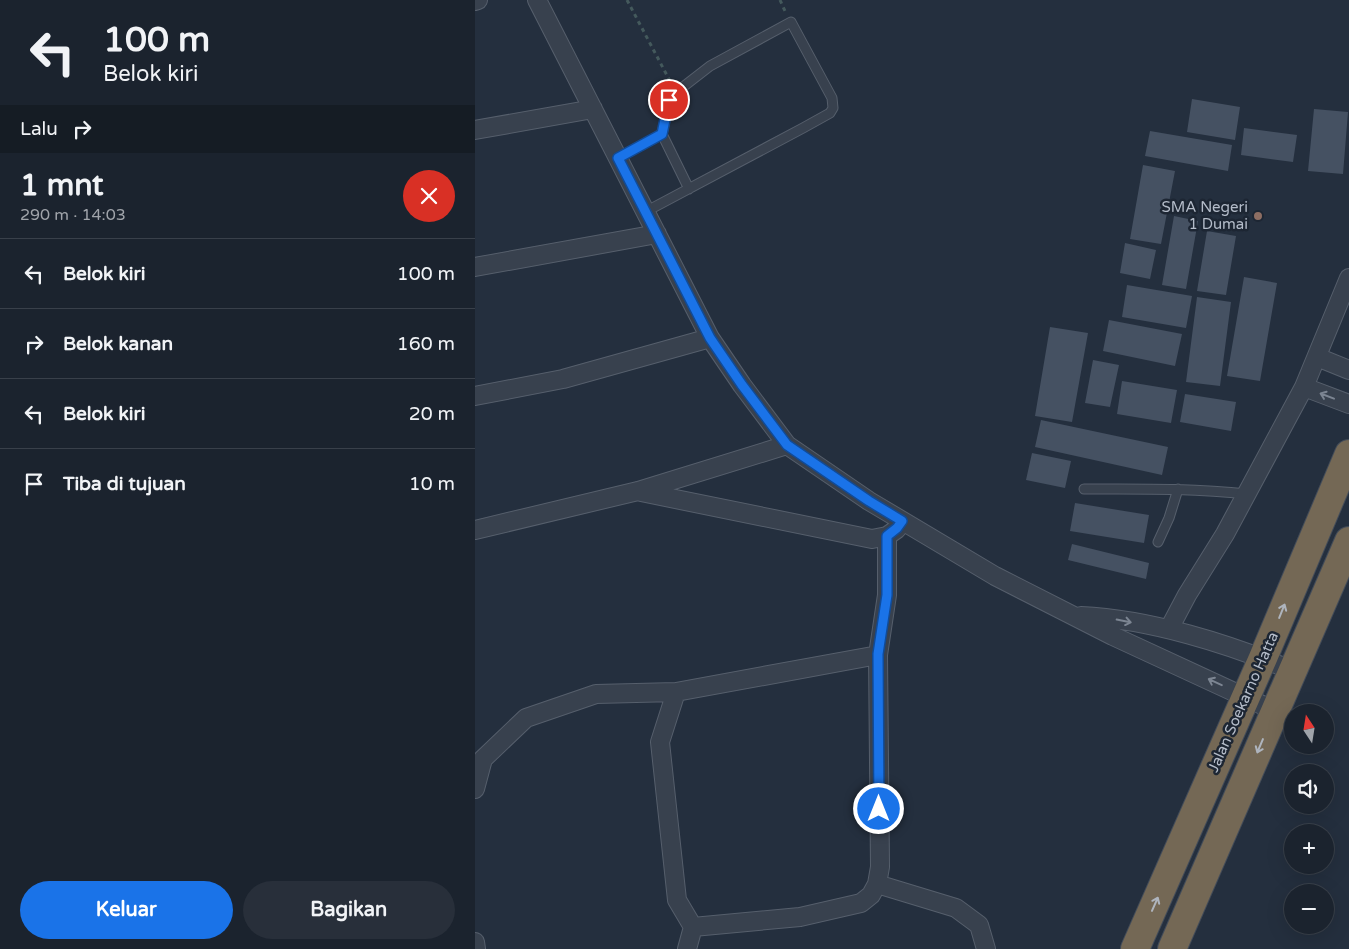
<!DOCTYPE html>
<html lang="id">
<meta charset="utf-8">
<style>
:root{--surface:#1b232e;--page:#282f3a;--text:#f1f3f6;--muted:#a0a4aa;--line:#39404a;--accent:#1a73e8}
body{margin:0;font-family:"Varela Round",sans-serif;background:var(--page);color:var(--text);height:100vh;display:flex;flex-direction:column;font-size:19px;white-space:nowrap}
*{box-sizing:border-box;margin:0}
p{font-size:16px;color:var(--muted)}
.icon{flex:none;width:28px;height:28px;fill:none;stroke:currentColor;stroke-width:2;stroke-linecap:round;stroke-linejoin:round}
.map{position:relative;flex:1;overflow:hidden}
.details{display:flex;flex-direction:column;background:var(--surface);width:475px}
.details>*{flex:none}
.guide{background:#1b232e;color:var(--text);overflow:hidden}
.needle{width:32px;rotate:348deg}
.controls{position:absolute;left:809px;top:704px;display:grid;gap:10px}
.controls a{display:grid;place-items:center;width:50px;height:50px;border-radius:50%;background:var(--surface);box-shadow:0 5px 20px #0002,0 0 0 1px var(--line);font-size:25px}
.pin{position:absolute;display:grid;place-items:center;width:42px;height:42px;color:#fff;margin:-21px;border:2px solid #fff;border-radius:50%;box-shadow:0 1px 5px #0007}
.me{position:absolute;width:55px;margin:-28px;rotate:0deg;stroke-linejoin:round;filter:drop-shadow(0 0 4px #0008)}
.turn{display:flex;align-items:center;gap:18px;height:105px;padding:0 20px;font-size:22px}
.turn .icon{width:65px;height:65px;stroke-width:2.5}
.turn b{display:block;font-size:35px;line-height:42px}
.then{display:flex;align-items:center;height:48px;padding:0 20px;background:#0003;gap:10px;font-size:19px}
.round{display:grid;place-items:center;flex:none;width:52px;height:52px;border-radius:26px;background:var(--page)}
.head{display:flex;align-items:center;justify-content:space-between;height:85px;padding:0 20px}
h1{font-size:30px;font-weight:700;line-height:38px}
.button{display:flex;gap:10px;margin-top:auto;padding:10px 20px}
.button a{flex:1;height:58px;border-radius:30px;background:var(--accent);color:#fff;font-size:20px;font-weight:700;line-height:58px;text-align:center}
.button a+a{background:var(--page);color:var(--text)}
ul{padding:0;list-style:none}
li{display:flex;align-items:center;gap:15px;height:70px;padding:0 20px;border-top:1px solid var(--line)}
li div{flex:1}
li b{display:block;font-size:19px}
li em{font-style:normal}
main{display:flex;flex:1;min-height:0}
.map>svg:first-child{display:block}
</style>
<main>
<section class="details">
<div class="guide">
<div class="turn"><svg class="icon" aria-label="left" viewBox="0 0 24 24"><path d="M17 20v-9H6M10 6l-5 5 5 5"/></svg><div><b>100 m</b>Belok kiri</div></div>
<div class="then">Lalu<svg class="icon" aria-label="right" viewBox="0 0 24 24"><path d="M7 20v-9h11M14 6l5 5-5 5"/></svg></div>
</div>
<div class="head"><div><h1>1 mnt</h1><p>290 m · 14:03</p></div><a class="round" style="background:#d93025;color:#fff"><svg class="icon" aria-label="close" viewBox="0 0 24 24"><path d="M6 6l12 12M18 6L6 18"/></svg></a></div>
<ul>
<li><svg class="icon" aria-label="left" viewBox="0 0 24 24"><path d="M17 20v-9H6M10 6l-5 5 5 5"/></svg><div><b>Belok kiri</b></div><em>100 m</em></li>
<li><svg class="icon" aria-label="right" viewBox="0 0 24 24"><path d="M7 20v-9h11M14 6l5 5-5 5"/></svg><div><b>Belok kanan</b></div><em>160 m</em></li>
<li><svg class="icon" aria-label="left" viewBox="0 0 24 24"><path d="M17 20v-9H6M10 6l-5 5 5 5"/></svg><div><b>Belok kiri</b></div><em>20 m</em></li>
<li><svg class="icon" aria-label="arrive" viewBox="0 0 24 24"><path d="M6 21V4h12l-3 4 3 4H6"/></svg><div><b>Tiba di tujuan</b></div><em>10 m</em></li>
</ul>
<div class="button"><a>Keluar</a><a>Bagikan</a></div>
</section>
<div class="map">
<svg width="874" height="949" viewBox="0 0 874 949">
<rect width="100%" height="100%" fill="#242f3e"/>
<path fill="#455162" d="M717,99L765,107L760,140L712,132Z
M839,109L873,112L868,174L833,171Z
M769,128L822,135L818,162L766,155Z
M675,131L757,145L753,171L670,156Z
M668,165L700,171L686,244L655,239Z
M699,216L723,221L711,289L687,285Z
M732,231L761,236L751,295L722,291Z
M650,243L681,250L675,279L645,273Z
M769,277L802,283L785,381L752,376Z
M652,285L717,296L711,328L647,317Z
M722,297L756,302L745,386L711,382Z
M634,320L707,334L700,366L628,351Z
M575,327L613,333L597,422L560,416Z
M618,360L644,365L635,407L610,403Z
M647,381L702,390L696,423L642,414Z
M710,394L761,402L756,431L705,422Z
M566,420L693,447L687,475L560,447Z
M557,453L596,461L590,488L551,480Z
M600,503L674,515L669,543L595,531Z
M597,544L674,563L671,579L593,560Z"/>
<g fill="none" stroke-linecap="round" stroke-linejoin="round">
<defs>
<path id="lane" d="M187,134L214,189
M143,158L187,134L195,97L235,66L316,22L357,98L358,108L355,113L328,128L170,212
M609,489C664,489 718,488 772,494
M683,542L694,518L703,489"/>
<path id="street" d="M62,0L235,338L267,385L312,445L394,501L520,576L638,636L800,711
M0,1L3,0
M0,130L118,109
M0,267L182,234
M842,357L874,370
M829,387L874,404
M0,396L88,379L235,338
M166,492L397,539L412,536L422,529
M0,530L163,491L312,445
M606,616C674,619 755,644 818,671
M694,629L712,595L750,534L829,387L874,278
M201,692L185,742L202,900L218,927L212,949
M0,789L8,759L51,718L121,694L201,692L403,655
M402,884L481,908L504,925L511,949
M218,927L325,917L386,903L396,895L402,884L405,867L403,655L412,595V536
M0,942L1,949"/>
<path id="highway" d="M660,949L788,658L874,454
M697,949L874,541"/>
</defs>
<use href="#lane" stroke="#565f6c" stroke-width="11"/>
<use href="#street" stroke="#565f6c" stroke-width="20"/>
<use href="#highway" stroke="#434c59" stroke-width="30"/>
<path stroke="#44595c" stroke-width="3" stroke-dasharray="4 4" stroke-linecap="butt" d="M152,0L195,81
M305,0L310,11"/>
<use href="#lane" stroke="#38414e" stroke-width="9"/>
<use href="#street" stroke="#38414e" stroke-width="18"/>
<use href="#highway" stroke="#746855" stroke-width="28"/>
</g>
<defs><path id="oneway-shaft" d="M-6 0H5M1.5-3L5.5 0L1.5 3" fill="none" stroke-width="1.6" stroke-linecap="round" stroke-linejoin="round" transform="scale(1.25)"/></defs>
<g stroke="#7c8592">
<use href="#oneway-shaft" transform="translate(852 396) rotate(-159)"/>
<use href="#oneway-shaft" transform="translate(649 621) rotate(11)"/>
<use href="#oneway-shaft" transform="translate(740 682) rotate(-155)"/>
</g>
<g stroke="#aeb4bd">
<use href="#oneway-shaft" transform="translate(807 611) rotate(-68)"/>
<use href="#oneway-shaft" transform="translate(785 746) rotate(113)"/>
<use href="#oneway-shaft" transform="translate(680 904) rotate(-66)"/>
</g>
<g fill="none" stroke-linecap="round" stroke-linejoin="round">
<defs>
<path id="route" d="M194,100L187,134L143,158L235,338L267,385L312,445L394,501L427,521L422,528L412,536V595L403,654L404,809"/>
</defs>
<use href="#route" stroke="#114b97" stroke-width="12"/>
<use href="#route" stroke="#1a73e8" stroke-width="9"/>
</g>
<circle fill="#8d6e63" stroke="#1d2633" stroke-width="2" cx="783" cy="216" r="5"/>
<g text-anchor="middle" stroke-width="5" stroke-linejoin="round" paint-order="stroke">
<g font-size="15" fill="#b4bcc9" stroke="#1d2633" text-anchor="end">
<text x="773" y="212">SMA Negeri<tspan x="773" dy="17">1 Dumai</tspan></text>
</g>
<g font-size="15" fill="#b4bcc9" stroke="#1d2633">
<text transform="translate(768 702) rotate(-66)" y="5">Jalan Soekarno Hatta</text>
</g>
</g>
</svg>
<div class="controls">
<a><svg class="needle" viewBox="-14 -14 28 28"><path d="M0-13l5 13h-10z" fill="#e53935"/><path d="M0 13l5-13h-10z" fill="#a0a4aa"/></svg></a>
<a><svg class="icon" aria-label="sound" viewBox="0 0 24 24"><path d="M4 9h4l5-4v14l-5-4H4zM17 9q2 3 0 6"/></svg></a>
<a>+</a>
<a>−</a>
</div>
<div class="pin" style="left:194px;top:100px;background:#d93025"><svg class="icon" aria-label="arrive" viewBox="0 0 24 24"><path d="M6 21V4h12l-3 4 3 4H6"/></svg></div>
<svg class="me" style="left:404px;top:809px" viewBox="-20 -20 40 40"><circle r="17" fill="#1a73e8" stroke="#fff" stroke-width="3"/><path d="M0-11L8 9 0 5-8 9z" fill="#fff"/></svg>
</div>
</main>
